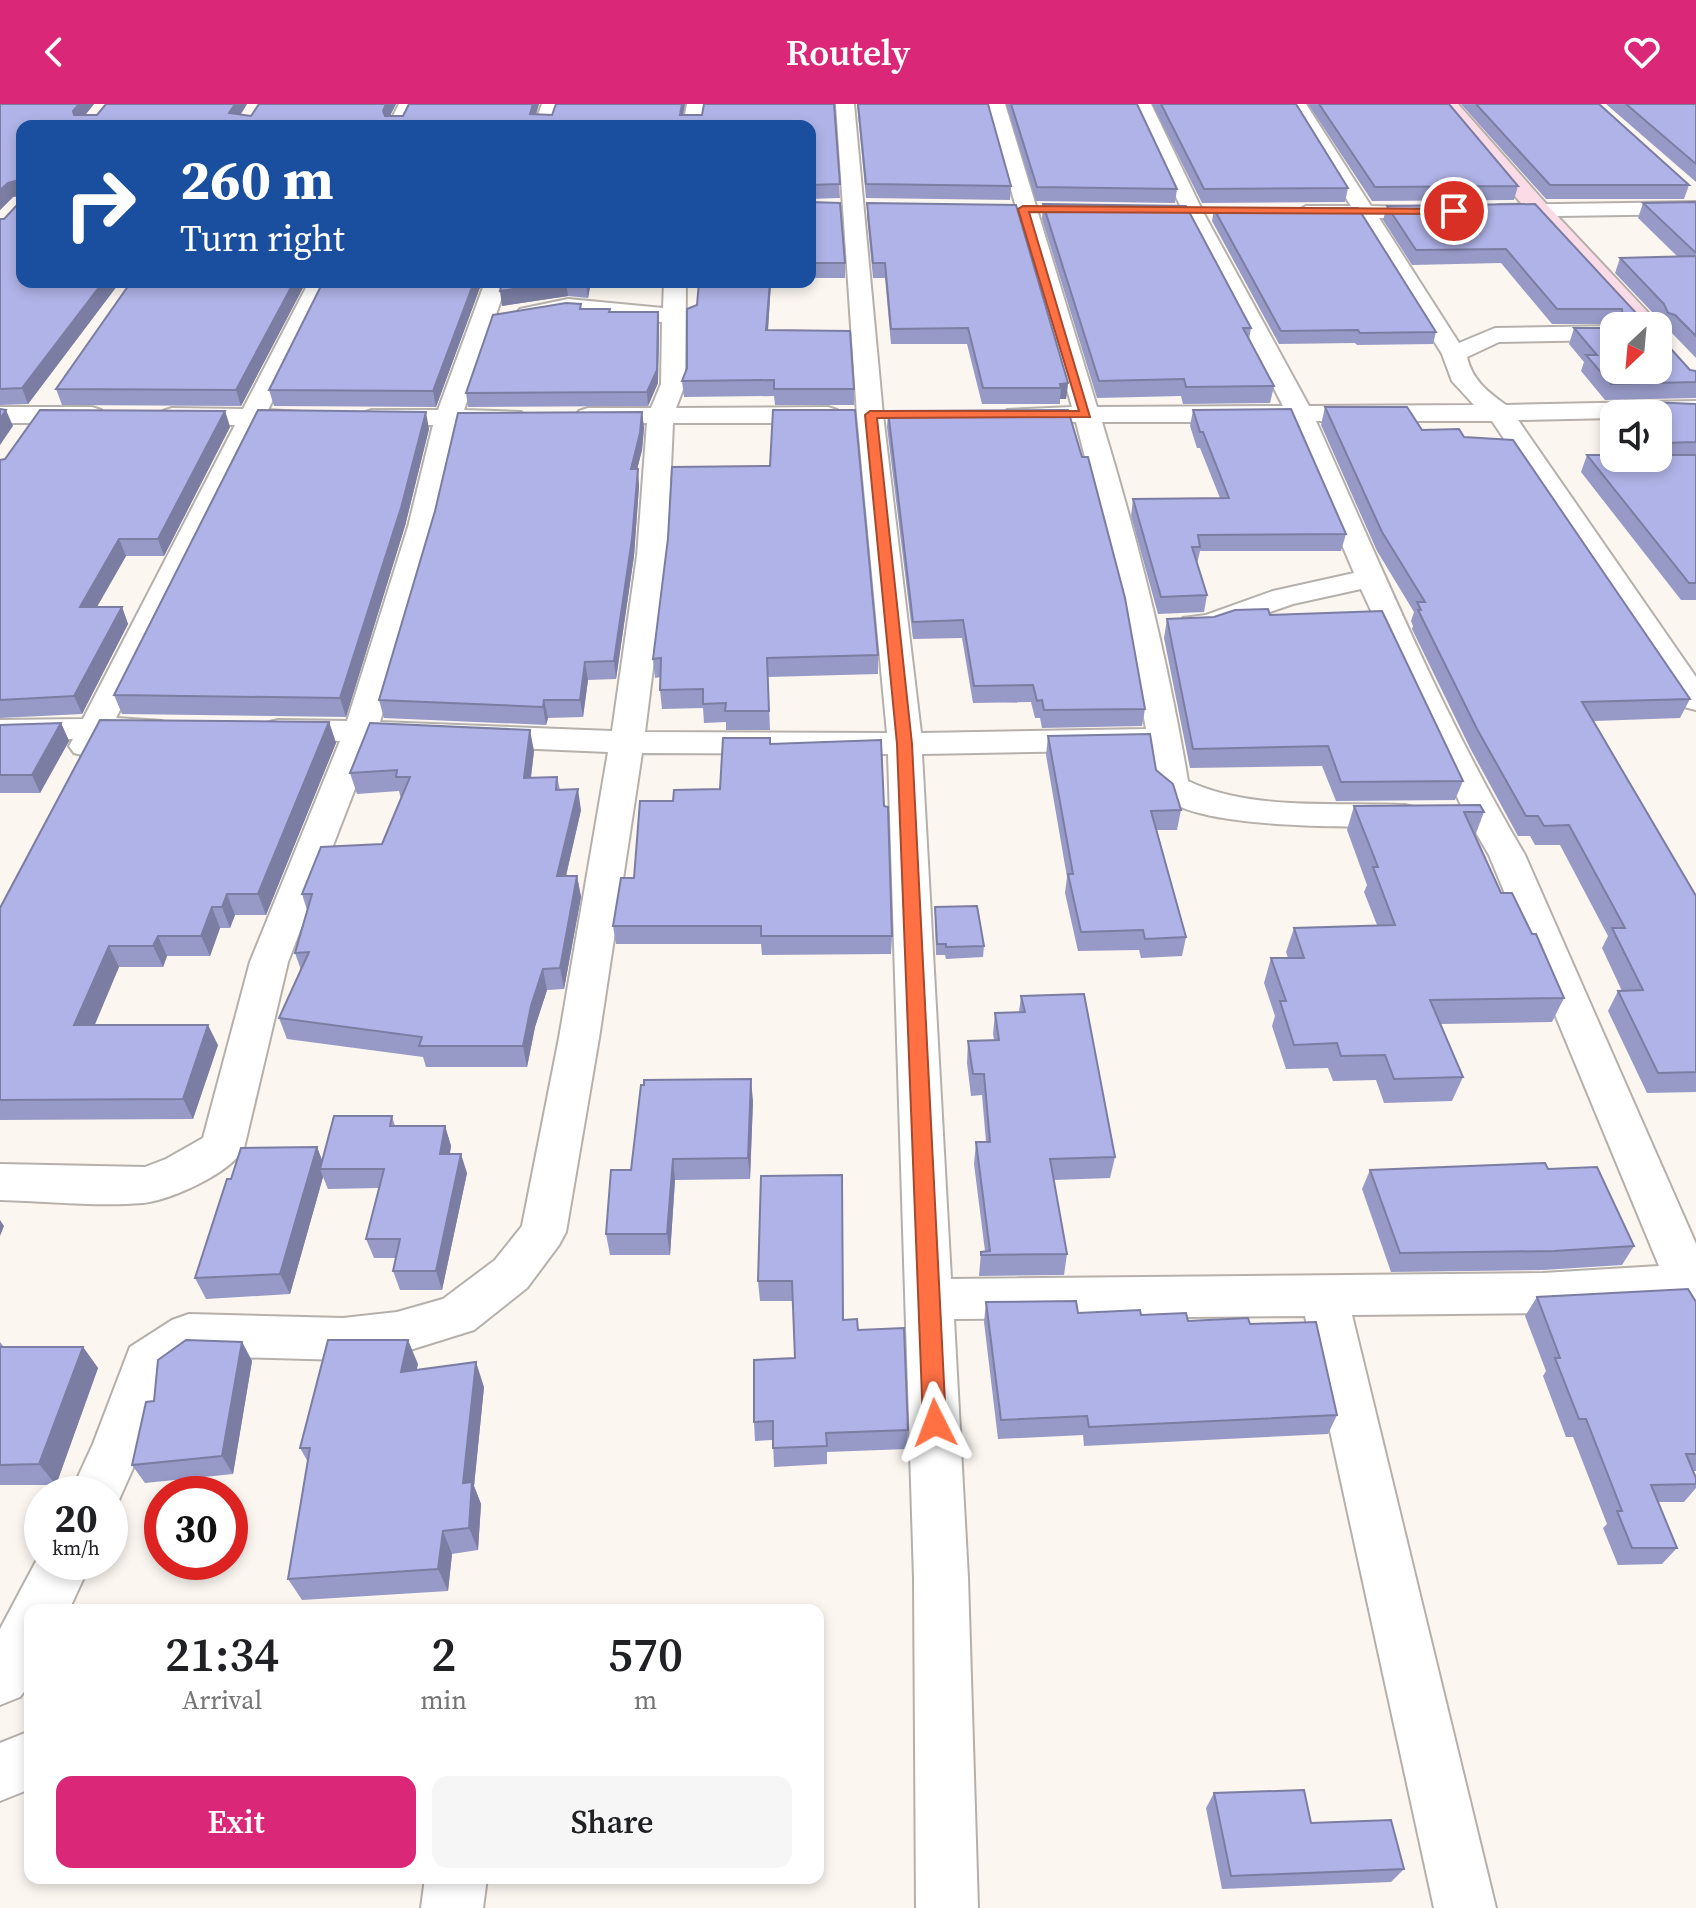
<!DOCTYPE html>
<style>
:root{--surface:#fff;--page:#f6f6f6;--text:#202124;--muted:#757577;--accent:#db2777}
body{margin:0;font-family:"Source Serif 4",serif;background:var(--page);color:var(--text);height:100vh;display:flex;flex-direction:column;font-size:30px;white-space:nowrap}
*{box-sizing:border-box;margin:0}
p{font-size:26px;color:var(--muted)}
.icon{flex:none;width:44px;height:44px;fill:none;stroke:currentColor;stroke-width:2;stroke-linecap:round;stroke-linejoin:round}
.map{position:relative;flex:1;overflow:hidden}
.panel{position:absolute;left:24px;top:1500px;width:800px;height:280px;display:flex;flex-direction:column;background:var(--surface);border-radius:16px;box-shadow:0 4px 12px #0003}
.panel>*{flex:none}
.guide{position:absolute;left:16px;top:16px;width:800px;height:168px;border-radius:16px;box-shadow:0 4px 12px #0003;background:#1a4fa0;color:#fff;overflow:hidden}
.needle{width:52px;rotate:206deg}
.controls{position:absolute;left:1600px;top:208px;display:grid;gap:16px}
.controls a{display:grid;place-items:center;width:72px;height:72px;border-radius:16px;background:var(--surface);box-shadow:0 4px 12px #0003;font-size:40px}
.speed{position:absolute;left:24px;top:1372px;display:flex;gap:16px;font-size:40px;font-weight:700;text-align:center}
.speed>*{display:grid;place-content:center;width:104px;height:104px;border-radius:50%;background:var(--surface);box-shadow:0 4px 12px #0003;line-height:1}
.speed small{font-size:20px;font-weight:400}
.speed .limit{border:12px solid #d22;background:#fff;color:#111}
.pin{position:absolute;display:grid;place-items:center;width:68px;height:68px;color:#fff;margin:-34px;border:4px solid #fff;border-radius:50%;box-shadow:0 2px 8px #0007}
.me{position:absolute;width:88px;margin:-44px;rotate:357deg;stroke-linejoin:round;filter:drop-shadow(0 0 6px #0008)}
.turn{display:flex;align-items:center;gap:28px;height:168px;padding:0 32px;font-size:36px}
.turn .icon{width:104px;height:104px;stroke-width:2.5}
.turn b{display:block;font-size:56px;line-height:68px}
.eta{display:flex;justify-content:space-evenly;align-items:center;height:136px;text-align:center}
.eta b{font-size:48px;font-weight:600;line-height:56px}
.action{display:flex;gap:16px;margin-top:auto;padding:16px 32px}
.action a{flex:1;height:92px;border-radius:16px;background:var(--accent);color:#fff;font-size:32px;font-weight:600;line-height:92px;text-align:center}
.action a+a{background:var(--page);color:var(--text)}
header{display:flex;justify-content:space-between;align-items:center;height:104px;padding:0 32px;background:var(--accent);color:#fff;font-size:36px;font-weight:600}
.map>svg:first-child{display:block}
</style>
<header><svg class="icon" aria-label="back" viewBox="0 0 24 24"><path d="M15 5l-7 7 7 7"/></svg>Routely<svg class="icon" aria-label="heart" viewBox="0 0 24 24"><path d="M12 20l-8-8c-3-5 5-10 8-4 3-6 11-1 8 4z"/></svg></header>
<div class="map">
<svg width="1696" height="1804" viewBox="0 0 1696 1804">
<rect width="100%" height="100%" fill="#fbf6f0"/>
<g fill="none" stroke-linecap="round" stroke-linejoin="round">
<defs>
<path id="street" d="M399,0H417L406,22H388Z
M542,0H560L552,22H534Z
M687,0H705L701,22H683Z
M836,0H854L883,311L921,629L1146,625L1125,510L1076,318L1016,319L1007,316L1003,311L1007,306L1072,303L987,0H1005L1097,303L1283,302L1183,108L1133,0H1151L1203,108L1309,302L1474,301L1452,277L1442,250L1358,114H1306L1296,108L1306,102H1351L1288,0H1306L1371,102L1445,104L1448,108L1445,112L1438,114H1379L1459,239L1495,224L1614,222V236L1499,238L1467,253C1472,276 1488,288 1506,301L1696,297V313L1614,310V314L1518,316L1696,573V606L1684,603L1492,317H1316C1382,464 1443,613 1525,751L1696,1140V1214L1679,1208L1676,1201L1543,1209L1352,1211L1496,1804H1434L1305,1212L954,1215L968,1474L978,1804H916L914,1474L888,650L642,649L599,934L566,1128L559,1141L527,1184L474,1226L397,1250L343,1256L196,1252L167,1272L142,1344L114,1407L110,1409V1390H70L93,1340L130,1243L172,1216L189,1210L343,1214L397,1208L443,1195L495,1156L522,1122L559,934L608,648L373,638L288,858L244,1044C231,1069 171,1096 143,1099C98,1103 46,1097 0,1096V1060L145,1063L166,1055L203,1034L250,858L340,637L266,633L261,626L266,619L278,616L347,617L408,423L433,321L372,322L363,319L359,314L363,309L372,306H438L485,178H507L464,306L521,308L525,313L521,318L459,321L436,423L380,618L612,627L637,452L647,319L588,320L579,317L575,312L579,307L588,304H651L661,280L662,218L568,209L528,217L520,215L516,210L520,205L568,195L663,204L664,178H686L685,280L676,304L828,303L837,306L841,311L837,316L828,319H673L667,452L645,628L887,629L857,311ZM1102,318H1290L1354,469L1273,487L1206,511L1183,514L1179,521L1183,528L1210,529L1293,500L1361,485L1465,710L1489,751L1659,1162L1543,1169L951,1175L922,650L1149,646C1151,658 1150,678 1158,688C1188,727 1354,722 1405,723L1418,720L1423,712L1418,704L1405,701C1337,698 1250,707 1188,677C1168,557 1138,436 1102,318Z
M1696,98V110L1498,113L1488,107L1498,101Z
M309,178H331L268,306L317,309L321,314L317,319L261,321L116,614L162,617L167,624L162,631L106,635L98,649L86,652L74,649L69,642L73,635L0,636V616L83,615L235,321L172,320L163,317L159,312L163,307L172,304L243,305Z
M0,303H92L101,306L105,311L101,316L92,319H0Z
M42,1446V1458H91L69,1506H30V1580L20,1593L0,1601V1525Z
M30,1627V1685L0,1697V1639Z
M425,1774H487L483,1804H421Z"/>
<path id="secondary" d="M1437,0H1458L1548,102L1656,217L1660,222L1658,225V222H1633L1532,112Z"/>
</defs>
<use href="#street" stroke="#b5b0ab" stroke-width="4"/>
<use href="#secondary" stroke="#b5b0ab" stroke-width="4"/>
<use href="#street" fill="#fff" fill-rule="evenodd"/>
<use href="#secondary" fill="#fbdbe6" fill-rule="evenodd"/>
</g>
<path fill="#979ac7" d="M0,0H94L85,11H97L106,0H247L241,10L251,12L259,0H396L390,12H403L409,0H539L536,11H552L556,0H685L683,11H702L704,0H834L840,94L810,95V22H22V178H120L28,300L0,301V115H4L19,99V92L13,93L0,106Z
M857,0H988L1011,82L1010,96L866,94Z
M1006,0H1137L1177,85L1175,99L1036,97Z
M1152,0H1296L1348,84L1345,98L1202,99Z
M1308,0H1449L1518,82L1514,96L1372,97Z
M1461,0H1599L1689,81L1684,95H1546Z
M1606,0H1696V78Z
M810,98L845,159V174H810Z
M1696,98V254L1669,226L1662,224L1661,222L1662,235L1690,266L1696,267V294L1605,296L1581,267L1584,258L1569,240L1574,224L1658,222H1616V220H1552L1501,159L1412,161L1383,116L1387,102L1535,100L1636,209H1653L1615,169L1620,154L1678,153L1638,114L1643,99Z
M867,99L1068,279L1066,295H1060V300H982L967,240H891L885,174H873L867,113Z
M1043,100L1251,224L1249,235L1274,282L1270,299L1183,300L1181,292L1097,294L1042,115Z
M1214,105L1436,228L1433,240L1357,241L1355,239L1279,240L1212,117Z
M306,178L241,302L62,301L56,285Z
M482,178L436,303L274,302L269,286Z
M502,178H591L588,194L568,192L502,202Z
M699,178H771L768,226L854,285V301H775L774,292L684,293L682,277L687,264L697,201Z
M582,205H610V208H658L659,221L658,279L648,302L468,303L466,289Z
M1625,297L1696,300V496H1681L1581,368L1587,351L1658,354V310H1620Z
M1325,303L1422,326L1464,333L1690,595L1680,614L1594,617L1696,792V988L1647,989L1608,907L1618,887H1622L1602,844L1608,832L1560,741H1535L1530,732H1518L1470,644L1412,525L1413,522L1411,517L1414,508L1377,447L1321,321Z
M1193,306L1346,430L1341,447H1200L1197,460L1207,491L1204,508L1158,510L1131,412L1133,395L1220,394L1200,344H1197L1190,322Z
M225,307L230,323L164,452H126L97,503H122L128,520L82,610L0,614V356Z
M888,307L1145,605L1142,622L1042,624L1040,614H1035L1031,598L973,599L962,534L913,535L887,323Z
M642,308L644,324L642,346L637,365L639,382L634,452L616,575L588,576L583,613L548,614L546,621L384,614L379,596Z
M429,325L405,422L346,613L122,610L114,591Z
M1270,511L1463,677L1455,696L1336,697L1322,662L1190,664L1164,534L1167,515Z
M878,551V570L768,573L770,626H726V618L704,619L703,604L662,605L660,586L661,573L655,574L653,555Z
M329,618L336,639L266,811H235L230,824H220L210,852H167L163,863H119L94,921L218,941L193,1015L0,1016V804Z
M61,619L69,637L40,689H0V621Z
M1048,632L1156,666L1181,706L1177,726H1157L1186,833L1182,852L1141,854L1139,846L1078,847L1065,789L1067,773L1046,651Z
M770,640L884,702L892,832L891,850L762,851L761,840H616L613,822L634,774L673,697L720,685Z
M534,647L531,674L557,673L560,686L581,706L566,772H577L581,793L564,885L547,886L535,923L527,963H426L423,953L287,935L279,914L301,866L295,849L307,806L302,790L382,740L401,695L399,687L357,690L350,669Z
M1354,702L1484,708L1475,732L1501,789L1564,894L1552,918L1441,920L1463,973L1452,997L1384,999L1376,976L1333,977L1328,964L1286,965L1272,922L1275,912L1264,879L1271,854H1288L1286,848L1294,824L1377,821L1364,788L1367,781L1347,726Z
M935,803L984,842L983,853L946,855L945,851H936Z
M1021,892L1115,1053L1110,1074L1054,1076L1067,1150L1064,1171L979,1172L981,1148L985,1147L974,1060L976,1038H986L982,991L971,992L967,959L968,937L994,936L993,930L995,909L1019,908Z
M753,997L750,1075L675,1076L670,1151H610L606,1130L631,1066Z
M392,1012L395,1022H445L451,1042L450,1050L467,1069L442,1186H400L393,1167L396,1154H374L366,1135L379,1084L328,1085L323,1073L290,1190L206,1195L195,1174L231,1075L317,1043L322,1056Z
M1548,1065L1634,1142L1622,1161L1543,1166L1391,1168L1362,1085L1370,1066Z
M761,1072L843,1216L858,1226L908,1326L907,1345L827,1348V1360L774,1363L773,1336L755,1337L754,1318L795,1254L793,1197H760L758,1177Z
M1537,1193L1696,1198V1367H1693L1696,1374V1384L1684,1398H1658L1677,1444L1662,1460L1618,1461L1603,1424L1607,1420L1573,1333H1566L1543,1272L1546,1267L1525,1212Z
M986,1198L1078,1209L1141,1211L1188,1217L1250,1220L1337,1311L1328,1330L1084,1342L1083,1331L998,1335L984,1218Z
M0,1238L4,1243H83L98,1264L56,1381H0Z
M242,1238L252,1257L233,1370L145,1379L132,1361Z
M418,1260L416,1266L484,1283L474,1382L481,1400L478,1446L452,1450L448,1487L302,1496L288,1475L308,1358L300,1344Z
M1214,1689L1311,1719L1404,1765L1391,1778L1222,1785L1206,1704Z"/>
<path fill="#7b7da2" d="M79,0H94L78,20L74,11L73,7Z
M235,0H247L233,22L229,9Z
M386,0H396L385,21L383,7Z
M533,0H539L532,22L530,10Z
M682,0H685L681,22L680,11Z
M19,76L22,91L13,93L0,106V86L8,79Z
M103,178H120L28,300L22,284Z
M294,178H306L241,302L236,286Z
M474,178H482L436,303L433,287Z
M559,178H566L568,192L502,202L500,187Z
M586,178H591L588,194L586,179Z
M770,178H771L767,241L766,226Z
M658,208L659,221L658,279L648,302L647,288Z
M1068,279L1066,295H1060L1061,284L1060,280Z
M6,306L13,322L0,341V315Z
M225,307L230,323L164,452L158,435Z
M426,308L429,325L405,422L346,613L340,594Z
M642,308L644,324L642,346L633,382L631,365Z
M638,365L639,382L634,452L616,575L614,557Z
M119,435L126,452L87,520L80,503Z
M122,503L128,520L82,610L74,592Z
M585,558L588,576L583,613L580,596Z
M544,596L548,614L546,621L543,603Z
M329,618L336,639L266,811L258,790Z
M61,619L69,637L40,689L32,671Z
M530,626L534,647L528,695L524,674Z
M578,685L581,706L561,793L557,772Z
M577,772L581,793L564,885L560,864Z
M227,790L235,811L230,824L222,803Z
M212,803L220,824L210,852L201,832Z
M158,832L167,852L163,863L153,842Z
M109,842L119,863L86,942L74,921Z
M543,865L547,886L535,923L527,963L523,942L531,902Z
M208,921L218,941L193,1015L183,995Z
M751,975L753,997L750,1075L748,1054Z
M445,1022L451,1042L446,1069L440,1050Z
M317,1043L325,1064L320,1065L323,1073L290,1190L280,1170Z
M461,1050L467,1069L442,1186L436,1167Z
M673,1055L675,1076L670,1151L667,1130Z
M0,1116L4,1122L0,1132Z
M408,1236L418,1260L411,1292L401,1268Z
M242,1238L252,1257L233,1370L222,1352Z
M83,1243L98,1264L56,1381L39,1360Z
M476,1258L484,1283L474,1382L481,1400L478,1446L469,1424L463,1379Z
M443,1427L452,1450L448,1487L438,1465Z"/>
<path fill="#b0b3e7" stroke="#7b7da2" stroke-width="2" d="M0,0H79L73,7L74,11H97L106,0H235L229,9L251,12L259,0H386L383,7L385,12H403L409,0H533L530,10L552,11L556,0H682L680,11H702L704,0H834L840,80L810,81V22H22V178H103L22,284L0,285V115H4L19,99V76L8,79L0,86Z
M858,0H988L1011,82L866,80Z
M1011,0H1137L1177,85L1037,83Z
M1161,0H1296L1348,84L1204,85Z
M1319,0H1449L1518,82L1375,83Z
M1476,0H1599L1689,81H1550Z
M1626,0H1696V60Z
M810,98L840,99L845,159H810Z
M1696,98V149L1643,99Z
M867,99L1016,101L1068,279L1060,280L1061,284H983L968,224L891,225L885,159H873Z
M1043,100L1186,102L1251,224H1243L1274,282L1186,283L1184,275L1099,277Z
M1535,100L1636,209L1661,210L1662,235L1690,266L1696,267V278L1611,280L1586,251H1597L1574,224H1614V266H1658V222H1621L1623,221L1622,205H1557L1506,145L1416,146L1387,102Z
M1358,104L1436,228L1360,229L1358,226L1281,227L1214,105Z
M1696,152V232L1675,211L1668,209L1664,200L1620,154Z
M131,178H294L236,286L56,285Z
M323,178H474L433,287L269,286Z
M502,178H559L500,187Z
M699,178H770L766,226L850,227L854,285H774V276L682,277L687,264V205L697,201Z
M566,199L581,200L580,205H610L609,208H658L657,266L647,288L466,289L493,211Z
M1625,297L1696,300V338L1661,339L1658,336V310H1636Z
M1325,303H1407L1422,326L1459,325L1464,333L1513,336L1690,595L1582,598L1696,792V968L1658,969L1618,887L1643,886L1612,824H1625L1569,721L1544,722L1538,712H1526L1477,625L1418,506H1421L1417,498H1425L1382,428Z
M0,305L6,306L0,315Z
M1291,305L1346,430L1198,431L1200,443H1192L1207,491L1161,493L1133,395L1229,394L1203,328H1200L1193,306Z
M40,306L225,307L158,435H119L80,503H122L74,592L0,596V356L5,355Z
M258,306L426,308L401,404L340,594L114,591Z
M773,306H855L878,551L767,554L769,607H725L726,599L703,600V585L660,586L661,554L653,555L668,434L672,363L770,362Z
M1068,306L1082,353H1088L1125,494L1145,605L1044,606L1042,596L1037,597L1033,581L974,582L963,516L913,518L888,307Z
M642,308L640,329L631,365H638L632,435L614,557L585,558L580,596H544L543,603L379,596L435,407L458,309Z
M1587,351H1614V354H1658V351H1696V479H1689Z
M1268,505L1270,511L1382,507L1463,677L1341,678L1328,642L1193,645L1167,515L1214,513L1235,506Z
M100,616L329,618L258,790H227L222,803H212L201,832H158L153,842H109L74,921H208L183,995L0,996V804Z
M61,619L32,671H0V621Z
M370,619L530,626L524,674L557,673L556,686L578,685L557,772H577L560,864L543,865L531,902L523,942H419L422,933L279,914L309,848L295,849L312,790H302L321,743L382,740L410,673H396L397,666L350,669Z
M1150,630L1156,666L1173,680L1181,706L1151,707L1186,833L1145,835L1143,826L1081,828L1068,770H1073L1048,632Z
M723,634H770V640L881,636L884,702L888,703L892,832H761V822H613L621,774H634L640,697H673L674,686L720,685Z
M1480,701L1484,708H1464L1501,789H1512L1532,830H1536L1564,894L1430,896L1463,973L1394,975L1385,951L1341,952L1337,939L1294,941L1280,897H1286L1271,854H1304L1294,824L1395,821L1373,763H1378L1354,702Z
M977,802L984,842L946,843V840H937L935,803Z
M1084,890L1115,1053L1050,1055L1067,1150L981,1151V1148L990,1147L976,1038H990L984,970H973L968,937L999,936L995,909L1025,908L1021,892Z
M751,975L748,1054L673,1055L667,1130H606L611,1066H631L641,981H644V976Z
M334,1012H392L390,1022H445L440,1050H461L436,1167H393L400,1135H366L384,1065H320Z
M317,1043L280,1170L195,1174L227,1075H231L241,1044Z
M1545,1059L1548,1065L1597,1063L1634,1142L1554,1147L1400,1149L1370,1066Z
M842,1071L843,1216L857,1215L858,1226L904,1224L908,1326L826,1329L827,1342L773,1344V1317L754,1318V1256L795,1254L792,1177H758L761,1072Z
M1688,1185L1696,1198V1350H1686L1696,1374V1380L1651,1381L1677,1444H1632L1617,1407H1622L1586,1315H1579L1555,1254H1560L1537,1193Z
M1076,1197L1078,1209L1140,1206L1141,1211L1186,1209L1188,1217L1248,1214L1250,1220L1316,1218L1337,1311L1089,1323L1087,1312L1001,1316L986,1198Z
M186,1236L242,1238L222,1352L132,1361L146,1298L154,1297L158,1256Z
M328,1236H408L401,1268L476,1258L463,1379L472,1378L469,1424L443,1427L438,1465L288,1475L310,1344H300Z
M0,1243H83L39,1360L0,1361Z
M1304,1686L1311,1719L1391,1716L1404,1765L1231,1772L1214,1689Z"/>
<path fill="#ff7043" stroke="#a6492c" stroke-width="2" d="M1023,102L1454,105L1459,107L1454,110L1029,108L1090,313L877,314L912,640L946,1319L943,1326L935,1329L927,1326L923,1319L897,640L865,311L870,307H1079L1018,105Z"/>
</svg>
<div class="controls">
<a><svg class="needle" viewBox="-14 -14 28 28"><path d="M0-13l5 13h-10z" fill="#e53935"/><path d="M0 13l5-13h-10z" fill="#757577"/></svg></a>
<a><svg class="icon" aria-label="sound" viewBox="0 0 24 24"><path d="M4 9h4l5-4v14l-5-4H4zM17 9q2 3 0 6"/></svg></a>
</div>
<div class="speed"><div>20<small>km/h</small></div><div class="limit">30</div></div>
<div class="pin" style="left:1454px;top:107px;background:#d93025"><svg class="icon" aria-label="arrive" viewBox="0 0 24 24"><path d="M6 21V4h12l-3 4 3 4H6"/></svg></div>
<svg class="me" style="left:935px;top:1319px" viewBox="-20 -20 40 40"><path d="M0-17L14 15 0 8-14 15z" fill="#ff7043" stroke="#fff" stroke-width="4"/></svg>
<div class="guide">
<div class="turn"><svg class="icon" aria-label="right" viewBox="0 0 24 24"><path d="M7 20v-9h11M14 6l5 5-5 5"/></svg><div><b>260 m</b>Turn right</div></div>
</div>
<section class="panel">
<div class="eta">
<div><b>21:34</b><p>Arrival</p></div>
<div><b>2</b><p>min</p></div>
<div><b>570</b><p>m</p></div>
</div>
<div class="action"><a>Exit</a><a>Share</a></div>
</section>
</div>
